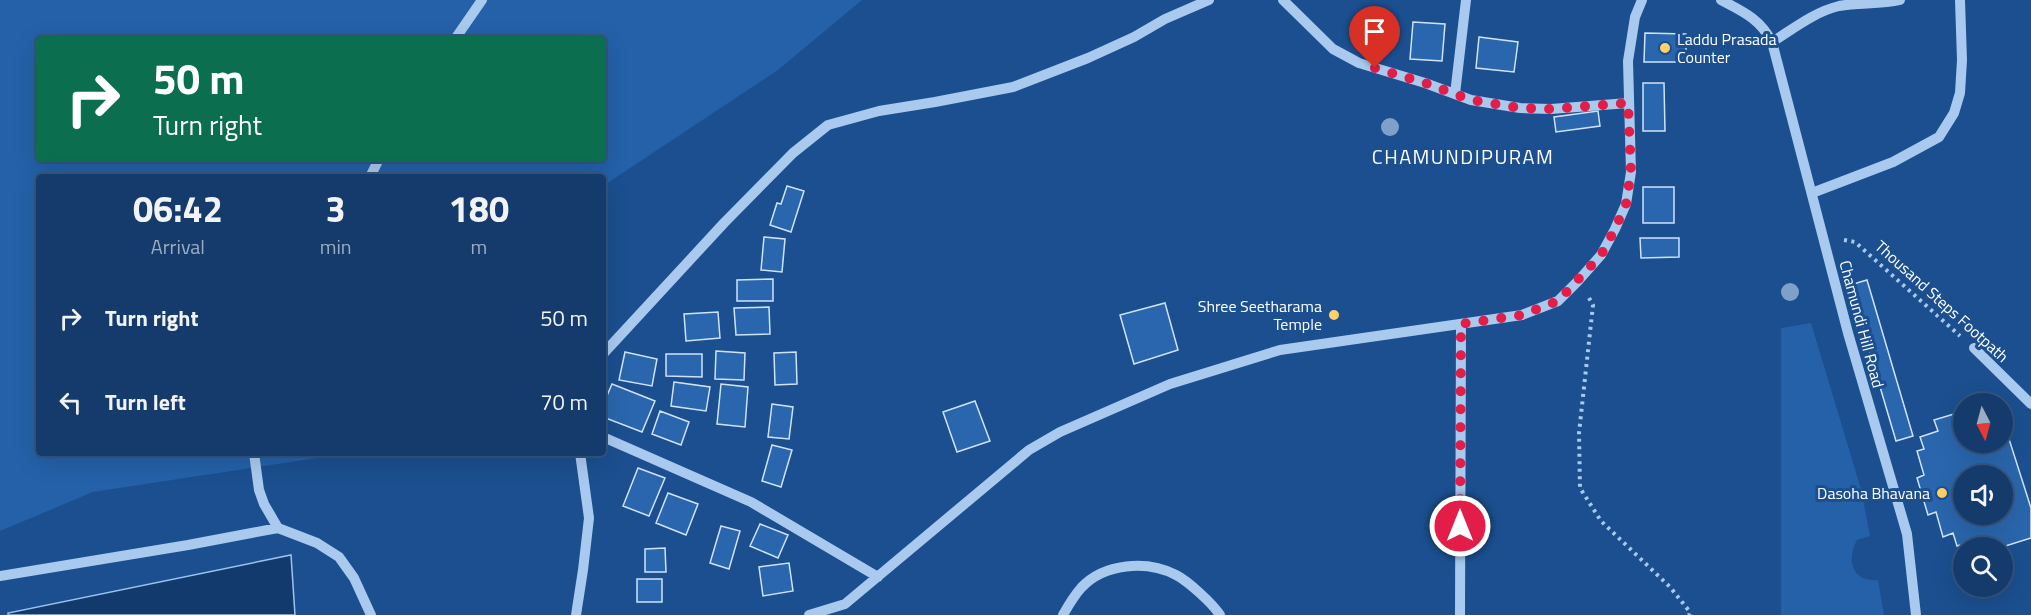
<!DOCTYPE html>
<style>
:root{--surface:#143b6b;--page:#1d4271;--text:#f1f3f6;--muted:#9dadc1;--line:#33557e}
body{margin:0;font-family:"Titillium Web",sans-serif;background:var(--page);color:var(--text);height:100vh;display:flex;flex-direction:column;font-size:22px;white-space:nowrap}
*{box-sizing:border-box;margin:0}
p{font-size:20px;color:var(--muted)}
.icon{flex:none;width:33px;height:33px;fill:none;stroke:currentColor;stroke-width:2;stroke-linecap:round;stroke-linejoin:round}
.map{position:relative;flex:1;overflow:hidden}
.details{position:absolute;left:36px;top:174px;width:570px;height:282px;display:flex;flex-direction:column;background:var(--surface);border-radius:6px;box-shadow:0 6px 24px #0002,0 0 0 2px var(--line)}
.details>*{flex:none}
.guide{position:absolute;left:36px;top:36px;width:570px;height:126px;border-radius:6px;box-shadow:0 6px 24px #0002,0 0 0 2px var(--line);background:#0b6e4f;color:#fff;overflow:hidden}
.needle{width:39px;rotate:174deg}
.buttons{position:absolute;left:1953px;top:393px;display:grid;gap:12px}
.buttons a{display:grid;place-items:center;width:60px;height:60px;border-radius:50%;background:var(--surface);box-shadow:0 6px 24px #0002,0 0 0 2px var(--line);font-size:30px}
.pin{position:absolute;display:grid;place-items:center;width:51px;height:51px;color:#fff;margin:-62px -26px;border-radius:50% 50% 50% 0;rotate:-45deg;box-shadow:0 0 6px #0007}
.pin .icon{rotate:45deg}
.me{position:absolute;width:66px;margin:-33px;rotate:0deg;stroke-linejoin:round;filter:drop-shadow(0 0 4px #0008)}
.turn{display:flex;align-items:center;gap:21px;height:126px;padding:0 18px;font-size:27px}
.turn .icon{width:78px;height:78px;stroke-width:2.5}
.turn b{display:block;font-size:42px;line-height:51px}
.eta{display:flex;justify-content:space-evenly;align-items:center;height:102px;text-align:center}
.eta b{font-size:36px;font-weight:700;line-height:42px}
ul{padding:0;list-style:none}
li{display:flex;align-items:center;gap:18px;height:84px;padding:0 18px}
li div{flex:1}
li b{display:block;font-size:22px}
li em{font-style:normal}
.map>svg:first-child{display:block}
</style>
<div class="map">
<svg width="2031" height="615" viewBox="0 0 2031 615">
<rect width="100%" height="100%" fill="#1b4f8f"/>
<path fill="#2461a8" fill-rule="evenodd" d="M0,0H862L778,70L603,186V177H39V453H327L323,457L93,492L0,531ZM39,39H603V159H39Z
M1811,323L1861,489L1870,536L1857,540C1846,560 1852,582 1878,580L1884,615H1781V328Z"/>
<path fill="#123a6d" stroke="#9cc4f0" stroke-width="1.5" d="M291,555L295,615H8V613Z"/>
<path fill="#2a66ad" stroke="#cfe3fa" stroke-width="1.5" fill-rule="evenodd" d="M1413,22L1445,24L1442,61L1410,59Z
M1645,33L1686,34V62H1644Z
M1479,37L1518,42L1514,72L1476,68Z
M1643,83H1664L1665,131H1643Z
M1598,111L1600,126L1556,132L1554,117Z
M787,186L804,191L791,232L770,225L777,203L781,204Z
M1643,187H1674V223H1643Z
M764,237L785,239L782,272L761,270Z
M1640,238H1679V257L1641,258Z
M773,279V301H737V280Z
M1867,280L1913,436L1896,441L1850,285Z
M1165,303L1178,350L1134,364L1120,315Z
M769,307L770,334L736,335L734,308Z
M718,312L720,338L686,341L684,314Z
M716,351L745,353L744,380L715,379Z
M625,352L657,359L652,386L619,380Z
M796,352L797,384L775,385L774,353Z
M666,354H702V377L666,376Z
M674,382L710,387L706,411L671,406Z
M612,384L655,401L642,432L603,417V405Z
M721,384L748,387L745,427L717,424Z
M975,401L990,441L957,452L943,412Z
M772,404L793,407L789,439L768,437Z
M660,411L689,422L681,445L652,434Z
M1964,411V442H2002V417L2031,508V538L1999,548H1974L1972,541L1957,546L1953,533L1943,537L1936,512L1928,515L1917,478L1924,475L1917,451L1924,449L1920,437L1938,431L1934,420ZM1964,476H2002V514H1964Z
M772,445L792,450L781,487L762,481Z
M638,468L665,478L649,516L623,506Z
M668,493L698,504L686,535L656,523Z
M760,524L788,535L778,558L750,546Z
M721,526L740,531L729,569L710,563Z
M665,548L666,572H645V549Z
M789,563L793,591L763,596L759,567Z
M637,579H662V602H637Z"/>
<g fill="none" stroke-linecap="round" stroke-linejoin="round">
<path stroke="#a9c9ee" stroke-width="4" stroke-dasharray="3 4.5" stroke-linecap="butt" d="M1844,240L1855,242L1960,336
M1589,298L1593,305L1579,433L1580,488L1601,521L1670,587L1690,612L1689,615"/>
<path stroke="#a9c9ee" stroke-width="10" d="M1283,0L1333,49L1359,63L1425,83L1471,100L1520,108L1551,109L1628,103
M1721,0C1744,12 1760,19 1772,42L1848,333L1907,534L1916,615
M455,39L482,0
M1772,42C1793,29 1814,12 1839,6C1859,2 1880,5 1900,0
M1455,94L1466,0
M370,177L379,159
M1812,193L1893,162L1939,137L1954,113L1960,93L1962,60L1960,0
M1974,348L2031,404
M603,354L724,223L793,153L828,125L879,111L935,102L1013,87L1088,58L1134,37L1165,19L1209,0
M603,437L751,502L878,577
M254,453L259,490L264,504L278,528L317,543L339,557L354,578L371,615
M0,576L188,545L278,528
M576,615L583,570L589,518L580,453
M809,615L845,604L1029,450L1060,432L1170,384L1280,350L1522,315L1558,301L1578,281L1601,255L1615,229L1626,204L1631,172L1628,61L1635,17L1642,0
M1063,615C1068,606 1074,596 1081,588C1104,563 1147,560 1176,575C1188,581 1213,604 1220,615
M1460,615L1461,324"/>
</g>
<g fill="#7ea0ca">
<circle cx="1390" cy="127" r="9"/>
<circle cx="1790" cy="292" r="9"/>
</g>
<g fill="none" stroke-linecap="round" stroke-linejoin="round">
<path stroke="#e11d48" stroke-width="10" stroke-dasharray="0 18" d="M1375,68L1425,83L1471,100L1520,108L1551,109L1628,103L1631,172L1626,204L1615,229L1601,255L1558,301L1522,315L1461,324L1460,526"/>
</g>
<g fill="#ffd166" stroke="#1b4f8f" stroke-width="2">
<circle cx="1665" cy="48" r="6"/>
<circle cx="1334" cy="315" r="6"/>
<circle cx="1942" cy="493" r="6"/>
</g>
<g text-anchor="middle" stroke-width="6" stroke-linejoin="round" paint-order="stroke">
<g font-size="16" fill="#fff" stroke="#1b4f8f" text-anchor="end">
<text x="1677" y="45" text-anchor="start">Laddu Prasada<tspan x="1677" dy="18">Counter</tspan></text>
<text x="1322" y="312">Shree Seetharama<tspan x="1322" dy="18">Temple</tspan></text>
<text x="1930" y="499">Dasoha Bhavana</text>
</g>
<g font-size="16" fill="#fff" stroke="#1b4f8f">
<text transform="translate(1942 301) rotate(42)" y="6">Thousand Steps Footpath</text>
<text transform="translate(1862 324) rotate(75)" y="6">Chamundi Hill Road</text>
</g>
<g font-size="20" letter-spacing="1.5" fill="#fff" stroke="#1b4f8f">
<text x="1463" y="164">CHAMUNDIPURAM</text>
</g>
</g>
</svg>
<div class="buttons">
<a><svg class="needle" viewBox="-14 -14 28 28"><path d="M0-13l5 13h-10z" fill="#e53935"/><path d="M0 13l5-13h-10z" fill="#9dadc1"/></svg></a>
<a><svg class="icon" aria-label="sound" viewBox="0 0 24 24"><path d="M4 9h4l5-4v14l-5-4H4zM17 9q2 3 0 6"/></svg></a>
<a><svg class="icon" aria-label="search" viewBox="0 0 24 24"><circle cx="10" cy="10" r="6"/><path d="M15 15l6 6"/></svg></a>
</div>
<div class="pin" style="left:1375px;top:68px;background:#d93025"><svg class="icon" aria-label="arrive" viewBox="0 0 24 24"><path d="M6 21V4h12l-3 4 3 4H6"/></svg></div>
<svg class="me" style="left:1460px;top:526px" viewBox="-20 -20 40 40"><circle r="17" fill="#e11d48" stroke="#fff" stroke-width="3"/><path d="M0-11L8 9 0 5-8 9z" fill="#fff"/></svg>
<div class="guide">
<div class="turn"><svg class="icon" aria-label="right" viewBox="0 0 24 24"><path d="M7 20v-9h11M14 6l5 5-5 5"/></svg><div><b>50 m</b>Turn right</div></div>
</div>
<section class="details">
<div class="eta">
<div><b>06:42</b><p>Arrival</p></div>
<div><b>3</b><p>min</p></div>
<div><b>180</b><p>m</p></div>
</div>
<ul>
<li><svg class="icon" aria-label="right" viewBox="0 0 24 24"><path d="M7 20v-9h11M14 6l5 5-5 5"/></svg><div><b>Turn right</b></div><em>50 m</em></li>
<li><svg class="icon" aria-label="left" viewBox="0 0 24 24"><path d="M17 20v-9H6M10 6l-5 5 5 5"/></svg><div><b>Turn left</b></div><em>70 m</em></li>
</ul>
</section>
</div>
